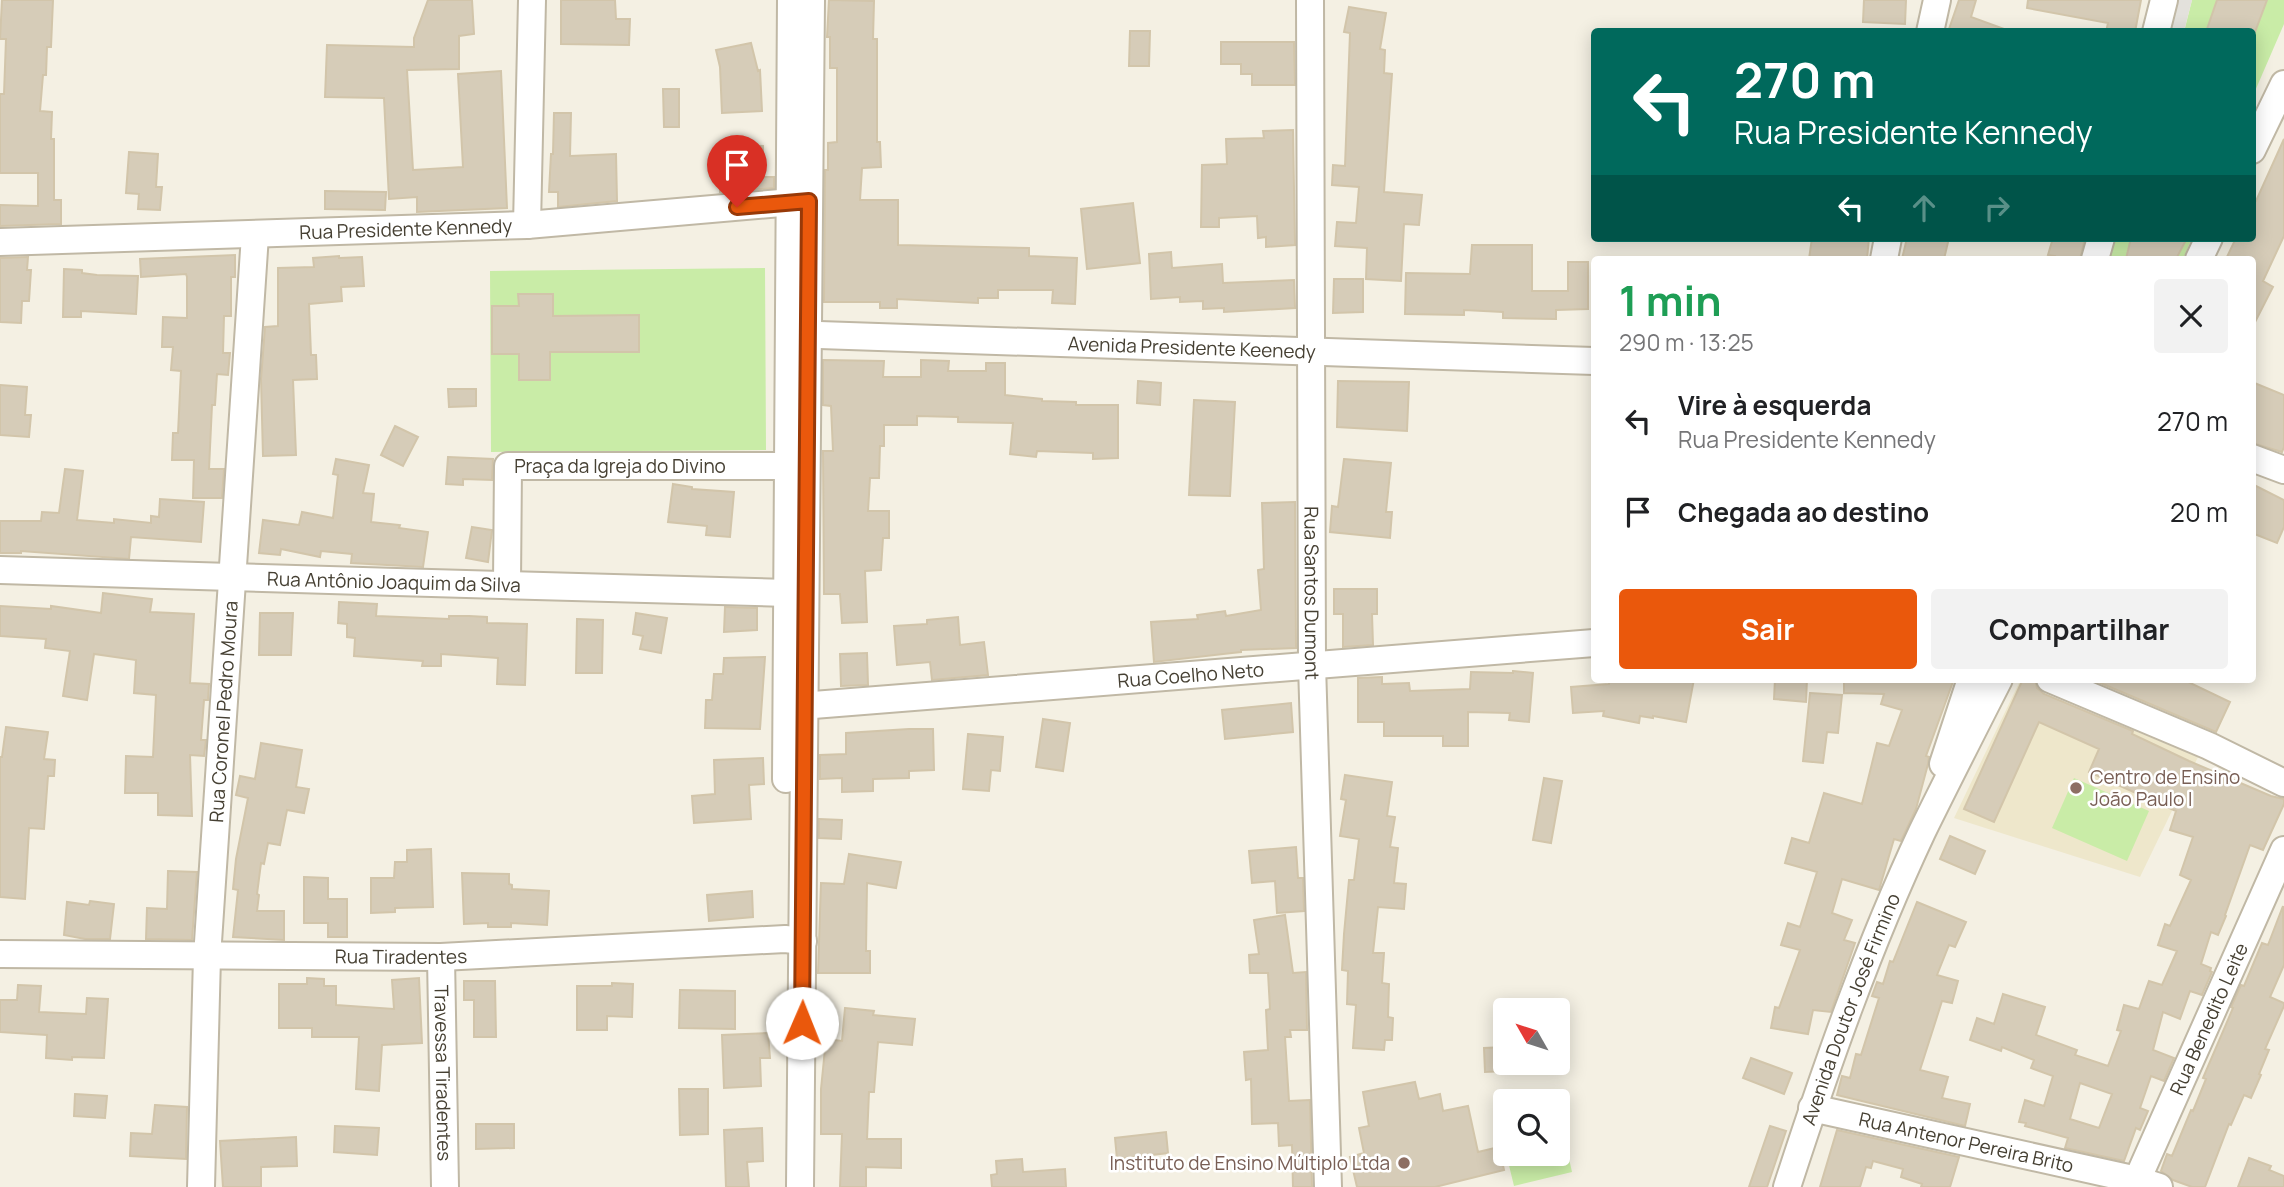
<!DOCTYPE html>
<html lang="pt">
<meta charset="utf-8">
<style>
:root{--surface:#fff;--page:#f2f2f2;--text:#202124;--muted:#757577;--accent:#ea580c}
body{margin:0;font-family:Manrope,sans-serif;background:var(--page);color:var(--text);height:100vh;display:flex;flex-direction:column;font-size:26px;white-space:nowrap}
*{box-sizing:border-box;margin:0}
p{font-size:23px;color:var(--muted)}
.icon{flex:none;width:38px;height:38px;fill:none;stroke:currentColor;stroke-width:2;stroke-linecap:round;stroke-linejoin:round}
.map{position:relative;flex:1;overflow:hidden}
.drawer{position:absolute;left:1591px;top:256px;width:665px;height:427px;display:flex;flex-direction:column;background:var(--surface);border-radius:7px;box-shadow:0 4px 18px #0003}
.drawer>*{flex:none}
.hud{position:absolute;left:1591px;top:28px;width:665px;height:214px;border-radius:7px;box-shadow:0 4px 18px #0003;background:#00695c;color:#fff;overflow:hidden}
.needle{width:46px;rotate:309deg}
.buttons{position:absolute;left:1493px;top:998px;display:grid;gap:14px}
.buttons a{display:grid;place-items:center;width:77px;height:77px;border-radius:7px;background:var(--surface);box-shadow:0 4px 18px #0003;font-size:35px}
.pin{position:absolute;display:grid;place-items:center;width:60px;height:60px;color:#fff;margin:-72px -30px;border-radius:50% 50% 50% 0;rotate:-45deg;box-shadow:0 0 7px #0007}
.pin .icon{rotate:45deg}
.me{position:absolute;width:77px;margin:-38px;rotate:1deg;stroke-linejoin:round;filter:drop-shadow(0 0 5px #0008)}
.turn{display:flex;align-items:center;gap:24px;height:147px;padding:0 28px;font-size:32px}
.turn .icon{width:91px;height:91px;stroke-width:2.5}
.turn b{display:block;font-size:49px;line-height:60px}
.lanes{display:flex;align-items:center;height:66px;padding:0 28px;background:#0003;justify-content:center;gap:35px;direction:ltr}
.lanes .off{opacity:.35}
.round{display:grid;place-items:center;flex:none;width:74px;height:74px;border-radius:7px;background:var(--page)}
.summary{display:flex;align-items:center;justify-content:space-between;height:119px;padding:0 28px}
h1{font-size:42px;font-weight:700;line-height:52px;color:#1e9e55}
.cta{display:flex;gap:14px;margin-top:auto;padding:14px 28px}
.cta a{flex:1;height:80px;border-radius:7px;background:var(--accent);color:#fff;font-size:28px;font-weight:700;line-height:80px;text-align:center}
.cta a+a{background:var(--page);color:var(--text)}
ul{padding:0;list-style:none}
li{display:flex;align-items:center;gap:21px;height:91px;padding:0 28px}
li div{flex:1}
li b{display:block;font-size:26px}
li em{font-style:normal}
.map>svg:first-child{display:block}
</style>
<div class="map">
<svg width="2284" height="1187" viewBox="0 0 2284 1187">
<rect width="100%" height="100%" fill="#f4f0e3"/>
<path fill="#eee7cb" d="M2019,683L2198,757L2140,877L1954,818Z"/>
<path fill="#c9eca7" d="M2192,0H2284V24L2252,98V32H2184Z
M2109,238H2192L2183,259H2104Z
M765,268L766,450L491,452L490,271Z
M2074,778L2149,811L2127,861L2052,828Z
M1558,1108L1572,1172L1514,1186L1506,1153H1558Z"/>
<path fill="#e3e1dc" d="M2173,0H2192L2184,31L2164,32Z"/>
<path fill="#d6ccb8" stroke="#d2c5aa" stroke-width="2" fill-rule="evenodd" d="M2,0H53L51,47H47L46,75H43L40,111L52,112L51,139H54V200H61V224L0,226V205L38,206V173H0V94H4L6,39H0Z
M428,0H472L474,34L459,36V69L407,70L413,170L463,167L458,74L501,71L507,208L417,212V197L389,199L384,98L325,97L327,45L414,47V38Z
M561,0H615L616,19H630L629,45L561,44Z
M829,0L874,1L873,39H877V142H880L881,167L862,168L860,200H898V245L1029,248V256L1077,258L1075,304L1052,303L1053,290H998V298H978V303L897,299V308H880V302H824L825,170H828V143L837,142V68H830V37H827Z
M1864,0H1906L1905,24L1863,22Z
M1959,0H1976L1971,17L2004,29V32H1948Z
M2028,0H2141L2135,32H2106L2108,23L2027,8Z
M2217,0H2267L2255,32H2206Z
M1349,7L1386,13L1380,49L1385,50L1384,73L1392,74L1384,192L1422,195L1419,225L1404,224L1401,281L1366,279L1367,248L1335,246L1337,222L1356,223L1359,187L1332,185L1333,165L1345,166L1350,33L1344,32Z
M1130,31H1150L1149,66H1129Z
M1221,42H1294L1295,85H1252V74H1241V64H1221Z
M751,43L758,71L760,70L762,111L722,113L720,67L716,50Z
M663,89H679V127H664Z
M554,113H571L570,156L616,154L617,201L558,207V192H549L551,154H553Z
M1293,130L1295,245L1266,247V237L1258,238L1257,216L1219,218V227H1201L1202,165L1227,164L1226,139L1264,138L1263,131Z
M2284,139V236L2263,281L2273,287L2252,328V259H2226L2236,238H2252V199L2256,201Z
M721,145L763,146V177H774V188L720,192Z
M129,152L158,154L156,187H162L160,210L138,209L139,194L126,193Z
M325,191L386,192L385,210L325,209Z
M1133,203L1140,263L1087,269L1081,209Z
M1812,238H1869L1867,259H1809Z
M1907,238H1949L1944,259H1902Z
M2053,238H2085L2080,259H2054L2055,256L2048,255Z
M2131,238H2187L2176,259H2126Z
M1472,245H1532V291H1568V262H1588V309L1556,310V319L1503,318V312L1464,310V315L1405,314L1406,273L1470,274Z
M1171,252L1172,268L1222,264L1223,283L1294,280L1295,308L1224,312V308L1203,309V301L1180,302V297L1151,299L1149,254Z
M235,255V277H231V316H224L223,353H230L228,375L217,374L215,405H212L209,469H224L222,498H193L194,460H172L173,433H178L181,371L171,370L173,347H162L163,317L187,318V277L186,274L141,277L140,259Z
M339,256V258L362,257L364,286L341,287L342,301L309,304L311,355H316L317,379L293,380L296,455L263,456L261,379L265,327L278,326V268L314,267L313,258Z
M28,257L27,270H31L29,301H22L21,323L0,322V258Z
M64,269L82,270V273L97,275L138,276L136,314L81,311V317H63Z
M1334,279H1363V312L1333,313Z
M518,294H553V316L639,315V352H550V380H519V354H492V306H519Z
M823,360L884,361L883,377H921V360L949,361L948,371H986V363H1005V395L1042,399V401L1076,402V405H1118V458L1093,459V453L1037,451L1036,457L1010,454L1013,423L958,422V417L917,416V425H884V446H880L879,478H870L868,511H889V538H883L881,570L865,571L867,622L842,623L840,594H824L823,451H833L831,406L823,405Z
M1138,381L1161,383L1160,405L1137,403Z
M1338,381L1409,382L1407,431L1337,427Z
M2252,382L2284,395V447L2282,452L2252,443Z
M0,385L27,387L25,415H31L29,437L0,435Z
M448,389H476V406L449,407Z
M1194,400L1235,402L1230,496L1189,495Z
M395,426L418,437L403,466L381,455Z
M448,457L493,459L492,480L463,479V485L446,484Z
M336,459L369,465L363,493L374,494L371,522L400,525L399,528L428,532L423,567L351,563L352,554L321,551L320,557L281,549L280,555L259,553L263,520L299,525L302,512L333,518L338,475L333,474Z
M1344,459L1391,463L1386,512H1392L1390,538L1330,532L1332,506L1338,507Z
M65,469L83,471L77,520L114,523V519L151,523V516L159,517L160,499L204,502L201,542L131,537L129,559L21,551V553H0V521H41L42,512L59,513Z
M673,484L692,487V489L734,492L730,537L706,535L707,526L668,522Z
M2252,484L2284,500V527L2277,543L2252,533Z
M1295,502L1296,648L1241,650V652L1232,653L1154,662L1151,622L1198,619L1197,615L1225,611L1226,616L1261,610L1258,570L1264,569L1262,503Z
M472,527L492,530L488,562L466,558Z
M1334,589H1377V614H1372L1373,645L1343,647V614H1334Z
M103,593L152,599L150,612L194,614L190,683L209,684L208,700H204L201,740H206L204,756L190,755L192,816L158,815V793H125L126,756L153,757L156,695L134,693L136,660L94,654L87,700L63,696L70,651L45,648L46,639L0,636V606L51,609V606L101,613Z
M339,602L377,604L376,616L449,619V616H469L487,617V623L527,624L525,685L497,684L498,658L441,654V666H422L423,661L354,656L355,638L347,637V624L338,623Z
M725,607L757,608V630L724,632Z
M260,613H293L291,655H259Z
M636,613L667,618L661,653L640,649L643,636L633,634Z
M958,617L960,645L984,642L988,675L932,680L930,662L897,665L894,626L927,624V620Z
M577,619L603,620L602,673H576Z
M867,653L868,685L841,686L840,654Z
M765,657L760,729L705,728L706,700H712L714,674H723L724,658Z
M1513,671L1533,673L1529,722L1509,720L1510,713L1468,712V746H1443V736H1384V722H1358V678L1382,677V684L1409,683L1410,691L1470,689L1471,672L1513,673Z
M1610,679H1694L1686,722L1653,716V718L1640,716L1639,723L1603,716L1604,711L1573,713L1571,687L1609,684Z
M1775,679H1807L1806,702L1774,699Z
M1844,679H1954L1926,756L1929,757L1928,764L1916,809L1901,841L1894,839L1879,890L1842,879L1832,913L1852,920L1844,940L1855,943L1831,1012L1813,1010L1808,1034L1771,1028L1775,1007L1779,1008L1800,950L1781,945L1788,923L1800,927L1817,872L1785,863L1792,838L1809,843L1824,793L1862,804L1877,743L1889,746L1902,710L1881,704L1884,694L1844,693Z
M2023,679H2035L2037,688L2044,694L2133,731L2132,734L2189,761L2271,796L2284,799V804L2263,850L2250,845L2225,915L2226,916L2218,935L2211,932L2201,964L2211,968L2210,971L2212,972L2202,995L2190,991L2180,1019L2163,1012L2153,1050L2174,1058L2164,1081L2151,1076L2140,1108L2148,1111L2140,1130L2136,1128L2124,1161L2065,1148L2068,1138L2025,1126L2026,1123L2019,1122L2025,1100L2044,1106L2053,1076L2031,1068L2034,1060L2002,1047L2001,1051L1970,1040L1977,1018L1994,1024L2003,994L2045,1007L2036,1035L2077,1050L2075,1055L2108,1066L2121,1031L2117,1030L2124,1005L2139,1009L2149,981L2162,985L2177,951L2158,945L2165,924L2170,926L2191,880L2180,875L2193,837L2170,830L2176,811L2089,772L2099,749L2039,722L1994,822L1964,809ZM2080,1083L2112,1094L2099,1128L2070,1119Z
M2091,679H2182L2230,702L2216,732Z
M1810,693L1842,695L1838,733L1827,732L1823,763L1803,761Z
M1291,703L1293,732L1225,739L1222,710Z
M1043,719L1070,723L1063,771L1036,767Z
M6,727L48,732L44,759L55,760L54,776H48L44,829L29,828L25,899L0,897V757H2Z
M909,729H933L934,770L909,771V778L873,779V791L842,792V778L820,779V755L846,754V733Z
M968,734L1003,737L1000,771L991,770L989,791L963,789Z
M261,743L302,750L296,787L309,789L304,813L287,810L280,845L268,843L264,864L261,863L257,894L259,895L257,911H284V940L233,937L238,890L233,889L236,859L248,798L236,795L240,776L255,779Z
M763,758L764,784L749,785L751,819L694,823L692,796L715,794L714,760Z
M1345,775L1392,782L1387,816L1395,817L1390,847L1398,848L1394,883L1406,884L1404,909L1378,907L1373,953H1384L1382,983L1389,984L1388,1017L1393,1018L1392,1040H1385L1384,1050L1353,1048L1356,1005L1347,1004L1348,971L1342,970L1344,934L1349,880H1354L1359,839L1340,836L1346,800L1341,799Z
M1544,778L1562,781L1551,843L1533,840Z
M819,819L842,820L841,839L819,838Z
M1950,836L1985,851L1975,874L1940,859Z
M1296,847L1298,878H1303L1304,911L1277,913L1275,881L1252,883L1249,851Z
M431,849L433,907L395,908V912L371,913V878H394L395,862H407V850Z
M849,854L901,862L896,888L867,883L866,951H870V973H818L821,883L844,884Z
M168,871L197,872L192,940L146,939L147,908L167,909Z
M462,873L509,874V884L512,885V889L549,891L547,925L511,923V927H488V923L464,924Z
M304,877L328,878V899H347V937H328V923H304Z
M752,891L753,917L709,921L707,895Z
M90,901L114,904L110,939H85L64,935L67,902L89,905Z
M1917,902L1966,922L1955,947L1949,945L1937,975L1958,981L1952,1003L1942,1001L1920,1070L1948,1077L1942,1098L1970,1104L1965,1126L1837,1095L1842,1076L1850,1078L1856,1054L1861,1055L1879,998L1872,996L1877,982L1883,984L1890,961L1893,962Z
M2283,906L2284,965L2270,997L2284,1003V1006L2265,1049L2269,1050L2259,1074L2261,1075L2251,1098L2244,1095L2231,1125L2229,1124L2205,1187H2192L2173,1180L2161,1171L2167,1154L2172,1156L2191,1110L2193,1111L2206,1079L2203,1078L2233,1008L2231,1007L2241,985L2244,986L2262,943L2268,945Z
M1285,915L1293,973L1306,972L1307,1030H1290L1291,1037H1285L1289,1101L1310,1100L1312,1187H1293L1292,1145L1279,1146L1278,1123L1252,1124L1251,1079L1246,1080L1244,1052L1268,1050L1266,1010L1270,1009L1268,973H1250L1249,955L1259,954L1254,920Z
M307,978L324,979V986H336V1005L394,1009L392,980L419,978L422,1043L382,1045L379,1091L356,1089L359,1037H312V1028H279V984H307Z
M464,981H495L496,1037H474V1000H464Z
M612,983L633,984L632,1017L607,1016V1030H577V986H612Z
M18,985L41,986L39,1012L86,1014L87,998L108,999L104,1058L72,1057V1060L46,1058L47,1035L0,1032V1000H17Z
M680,990L735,991V1029L679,1028Z
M845,1008L874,1011L873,1015L915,1019L912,1045L878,1042L874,1092H869L867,1139H901V1168L866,1167V1187H840L842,1134H821V1089L826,1039L842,1041Z
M768,1033L770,1058H760L761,1086L724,1088L722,1035Z
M1505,1047V1071L1485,1072L1484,1048Z
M1751,1058L1792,1073L1784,1094L1743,1078Z
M1415,1082L1419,1099L1440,1094L1443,1111L1468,1106L1478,1152L1499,1147L1504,1170L1435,1187H1357L1350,1157L1364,1153L1359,1128L1369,1126L1363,1092Z
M679,1089H708V1134L680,1135Z
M75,1094L107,1096L105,1118L74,1116Z
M155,1105L187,1107L186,1159L130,1156L131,1133L152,1134Z
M476,1124H514V1148L476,1149Z
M335,1126L379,1128L377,1155L334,1152Z
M1770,1126L1786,1131L1767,1187H1749Z
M762,1128L763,1161L747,1162L749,1187H726L724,1130Z
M1837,1130L1959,1157L1950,1187H1921L1922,1184L1901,1177L1903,1169L1873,1161L1871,1168L1866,1167L1860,1187H1820Z
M1166,1132L1168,1153L1117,1159L1115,1138Z
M296,1137L297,1166L261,1167V1187H223L220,1141Z
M2249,1158L2271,1166L2269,1170L2284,1176V1187H2238Z
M1022,1159L1023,1172L1065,1169L1066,1187H992L991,1175L997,1174L996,1161Z"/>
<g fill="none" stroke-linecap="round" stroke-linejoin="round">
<defs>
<g id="minor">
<path id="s1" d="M1310,0L1312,665L1328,1187"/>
<path d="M1930,32L1937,0"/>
<path d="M2156,32L2164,0"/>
<path d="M2252,150L2284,84"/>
<path d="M527,225L532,0"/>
<path id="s2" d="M0,242L527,225L804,201"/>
<path d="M1884,259L1888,238"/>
<path d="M2095,259L2101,238"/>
<path d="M2199,259L2209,238"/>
<path id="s3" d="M790,334L1594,361"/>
<path d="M2252,458L2284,470"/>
<path id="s4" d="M0,570C262,580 525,584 787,593"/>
<path id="s5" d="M507,583L508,466H805"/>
<path d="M2050,679L2209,746L2284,783"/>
<path id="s6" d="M788,707L1594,643"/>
<path d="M1943,764L1971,679"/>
<path d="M786,779L791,0"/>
<path id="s7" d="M0,954L441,957L785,939L803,941"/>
<path id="s8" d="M441,957L445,1187"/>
<path id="s9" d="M1812,1108L2137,1180L2159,1187"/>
<path id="s10" d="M201,1187L207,957L255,235"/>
<path d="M800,1187L811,0"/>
<path id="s11" d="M1787,1187C1826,1067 1868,947 1922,832C1947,781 1973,730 1999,679"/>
<path id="s12" d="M2134,1187L2284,850"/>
</g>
</defs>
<use href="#minor" stroke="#c0b8a5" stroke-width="30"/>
<use href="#minor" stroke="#fff" stroke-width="26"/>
</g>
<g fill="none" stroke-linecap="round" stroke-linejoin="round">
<defs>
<path id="route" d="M737,207L809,201L802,1023"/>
</defs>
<use href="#route" stroke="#983908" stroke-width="18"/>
<use href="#route" stroke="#ea580c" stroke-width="12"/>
</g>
<g fill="#8d6e63" stroke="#fff" stroke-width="2.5">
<circle cx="2076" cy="788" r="7"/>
<circle cx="1404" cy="1163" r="7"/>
</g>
<g text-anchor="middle" stroke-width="5" stroke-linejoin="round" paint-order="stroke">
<g font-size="19" fill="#464033" stroke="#fff">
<text dy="7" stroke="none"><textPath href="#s2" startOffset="406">Rua Presidente Kennedy</textPath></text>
<text dy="7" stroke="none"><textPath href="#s3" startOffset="402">Avenida Presidente Keenedy</textPath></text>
<text dy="7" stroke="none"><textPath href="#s5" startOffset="229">Praça da Igreja do Divino</textPath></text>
<text dy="7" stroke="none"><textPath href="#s4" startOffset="394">Rua Antônio Joaquim da Silva</textPath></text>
<text dy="7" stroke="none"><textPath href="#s1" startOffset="593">Rua Santos Dumont</textPath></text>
<text dy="7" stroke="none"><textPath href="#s6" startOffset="404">Rua Coelho Neto</textPath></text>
<text dy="7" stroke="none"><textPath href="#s10" startOffset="476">Rua Coronel Pedro Moura</textPath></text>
<text dy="7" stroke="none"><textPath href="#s7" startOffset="401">Rua Tiradentes</textPath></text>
<text dy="7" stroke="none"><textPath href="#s11" startOffset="189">Avenida Doutor José Firmino</textPath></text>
<text dy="7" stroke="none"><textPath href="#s12" startOffset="184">Rua Benedito Leite</textPath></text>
<text dy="7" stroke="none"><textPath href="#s8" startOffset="116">Travessa Tiradentes</textPath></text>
<text dy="7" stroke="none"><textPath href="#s9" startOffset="158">Rua Antenor Pereira Brito</textPath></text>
</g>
<g font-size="19" fill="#785e54" stroke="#fff" text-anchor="start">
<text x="2090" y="784">Centro de Ensino<tspan x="2090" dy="22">João Paulo I</tspan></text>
<text x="1390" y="1170" text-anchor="end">Instituto de Ensino Múltiplo Ltda</text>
</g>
</g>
</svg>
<div class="buttons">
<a><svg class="needle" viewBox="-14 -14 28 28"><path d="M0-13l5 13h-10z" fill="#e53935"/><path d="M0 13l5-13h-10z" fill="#757577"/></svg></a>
<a><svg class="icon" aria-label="search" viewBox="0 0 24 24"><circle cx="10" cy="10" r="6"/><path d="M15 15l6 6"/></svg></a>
</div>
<div class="pin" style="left:737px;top:207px;background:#d93025"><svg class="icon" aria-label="arrive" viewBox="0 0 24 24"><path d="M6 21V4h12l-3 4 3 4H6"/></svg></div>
<svg class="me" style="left:802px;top:1023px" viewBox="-20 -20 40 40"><circle r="19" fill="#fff"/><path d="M0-13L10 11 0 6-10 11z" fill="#ea580c"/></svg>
<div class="hud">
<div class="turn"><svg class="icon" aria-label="left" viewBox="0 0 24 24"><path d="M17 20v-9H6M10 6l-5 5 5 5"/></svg><div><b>270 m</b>Rua Presidente Kennedy</div></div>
<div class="lanes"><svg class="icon" aria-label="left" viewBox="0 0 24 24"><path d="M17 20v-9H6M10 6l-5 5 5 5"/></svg><svg class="icon off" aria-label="ahead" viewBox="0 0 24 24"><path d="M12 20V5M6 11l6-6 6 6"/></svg><svg class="icon off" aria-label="right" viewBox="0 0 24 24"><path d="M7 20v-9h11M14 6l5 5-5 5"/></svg></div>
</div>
<section class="drawer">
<div class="summary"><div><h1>1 min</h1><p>290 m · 13:25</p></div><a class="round"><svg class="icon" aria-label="close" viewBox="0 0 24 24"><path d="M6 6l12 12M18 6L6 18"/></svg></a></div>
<ul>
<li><svg class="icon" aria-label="left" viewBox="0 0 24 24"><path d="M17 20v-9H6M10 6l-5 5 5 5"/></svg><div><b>Vire à esquerda</b><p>Rua Presidente Kennedy</p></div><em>270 m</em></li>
<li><svg class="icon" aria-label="arrive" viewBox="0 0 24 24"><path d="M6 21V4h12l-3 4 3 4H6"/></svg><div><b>Chegada ao destino</b></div><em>20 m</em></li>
</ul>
<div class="cta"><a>Sair</a><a>Compartilhar</a></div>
</section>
</div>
